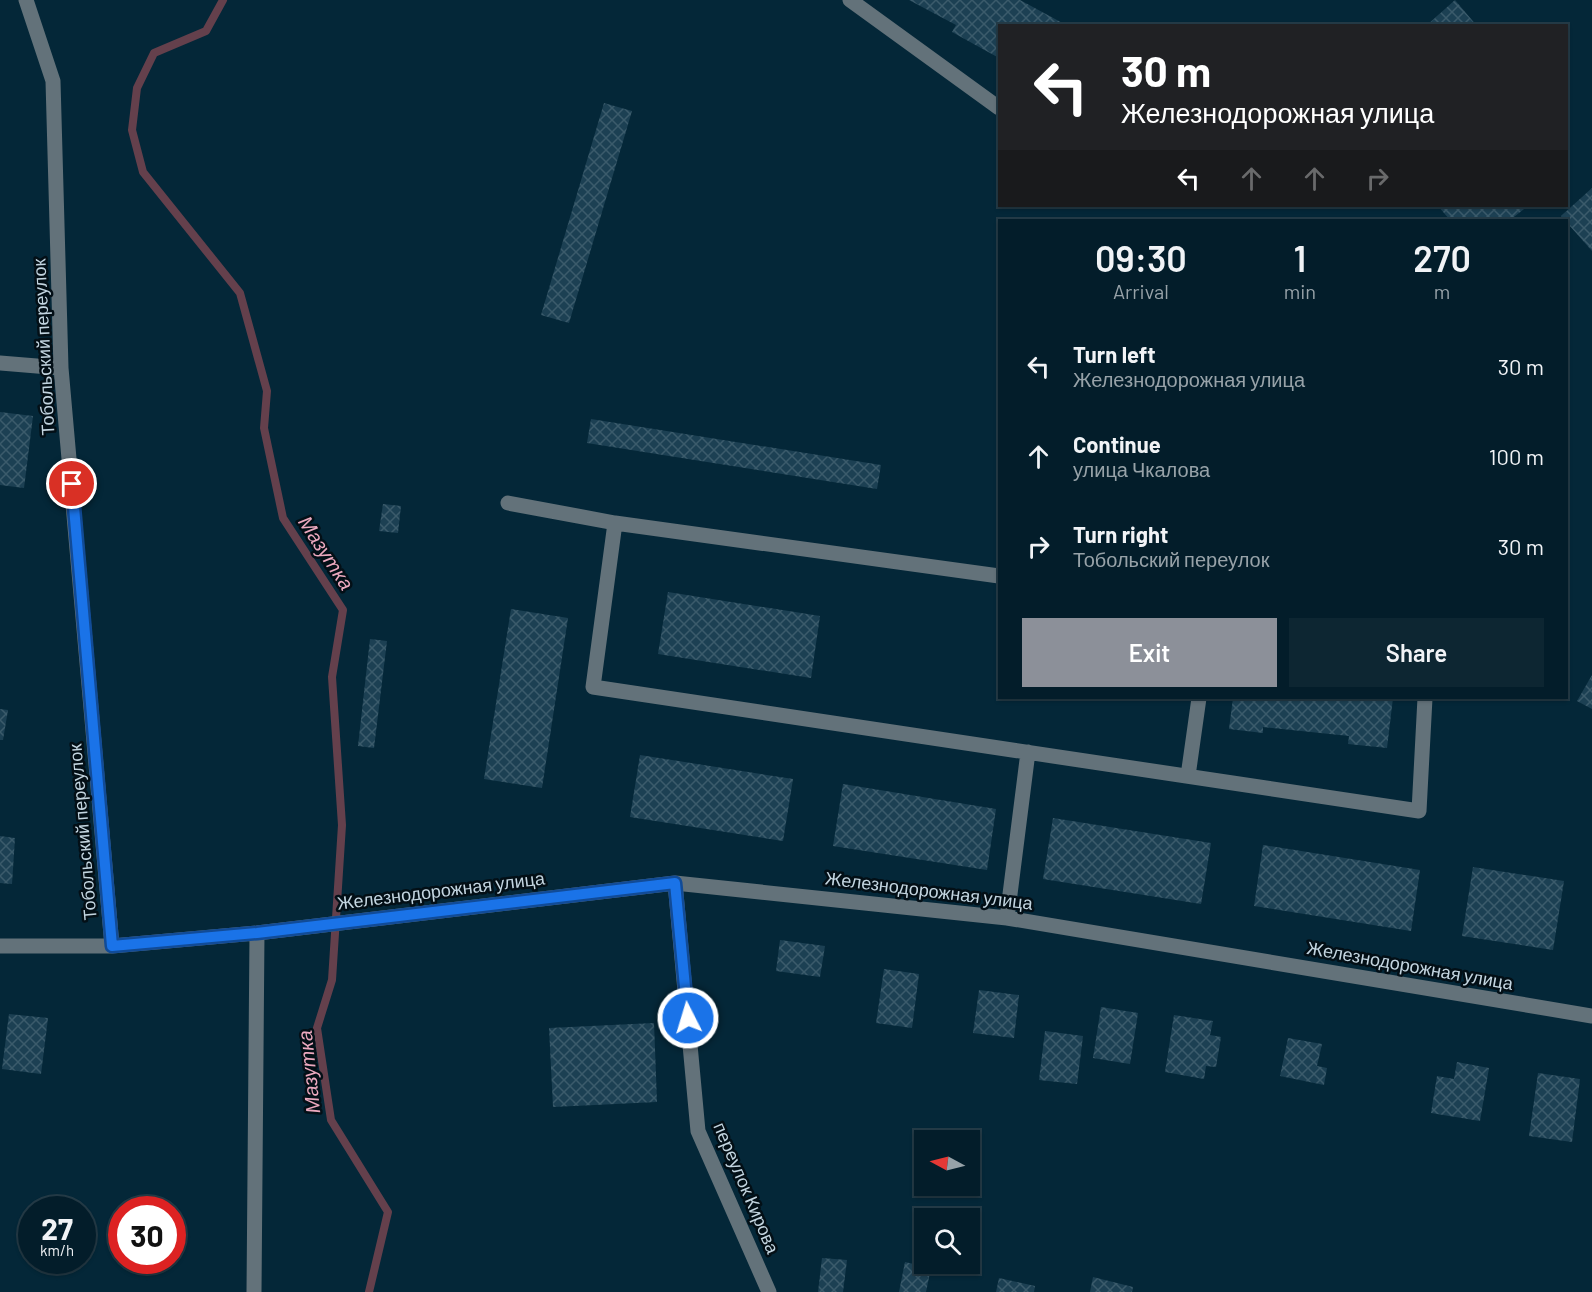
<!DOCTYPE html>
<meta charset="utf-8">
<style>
:root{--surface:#031d2a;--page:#0d2632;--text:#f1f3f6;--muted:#97a2a8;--line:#243b47;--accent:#8c9099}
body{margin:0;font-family:Barlow,sans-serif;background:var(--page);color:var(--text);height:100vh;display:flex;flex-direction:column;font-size:22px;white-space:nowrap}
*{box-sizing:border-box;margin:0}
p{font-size:20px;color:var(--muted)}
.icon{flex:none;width:33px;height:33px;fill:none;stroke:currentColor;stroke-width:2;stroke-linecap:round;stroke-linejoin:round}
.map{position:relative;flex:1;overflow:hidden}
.panel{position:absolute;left:998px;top:219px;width:570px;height:480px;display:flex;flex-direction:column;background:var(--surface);border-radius:0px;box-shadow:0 2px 4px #0004,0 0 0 2px var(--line)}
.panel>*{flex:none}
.hud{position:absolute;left:998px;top:24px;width:570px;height:183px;border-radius:0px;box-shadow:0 2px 4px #0004,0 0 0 2px var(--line);background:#202124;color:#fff;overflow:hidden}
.needle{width:39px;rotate:277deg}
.tools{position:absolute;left:914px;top:1130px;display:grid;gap:12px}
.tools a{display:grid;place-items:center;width:66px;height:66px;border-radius:0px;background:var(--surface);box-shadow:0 2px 4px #0004,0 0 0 2px var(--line);font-size:30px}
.speed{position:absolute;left:18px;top:1196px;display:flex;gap:12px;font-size:30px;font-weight:700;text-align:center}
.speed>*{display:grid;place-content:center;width:78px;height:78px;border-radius:50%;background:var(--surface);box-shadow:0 2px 4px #0004,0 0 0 2px var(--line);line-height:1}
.speed small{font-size:15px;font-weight:400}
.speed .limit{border:9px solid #d22;background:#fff;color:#111}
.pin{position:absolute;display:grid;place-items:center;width:51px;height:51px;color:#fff;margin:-26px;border:3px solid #fff;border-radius:50%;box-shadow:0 2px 6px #0007}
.me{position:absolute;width:66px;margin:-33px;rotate:355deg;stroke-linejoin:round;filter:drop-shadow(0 0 4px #0008)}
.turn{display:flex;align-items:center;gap:21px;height:126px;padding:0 24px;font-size:27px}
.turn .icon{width:78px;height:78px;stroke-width:2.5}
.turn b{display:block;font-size:42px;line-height:51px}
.lanes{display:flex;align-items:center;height:57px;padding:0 24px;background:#0003;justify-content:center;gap:30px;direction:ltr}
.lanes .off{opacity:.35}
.eta{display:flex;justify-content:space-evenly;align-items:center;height:102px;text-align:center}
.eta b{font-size:36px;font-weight:600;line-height:42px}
.primary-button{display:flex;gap:12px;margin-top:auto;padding:12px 24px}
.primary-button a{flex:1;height:69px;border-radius:0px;background:var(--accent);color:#fff;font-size:24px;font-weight:600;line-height:69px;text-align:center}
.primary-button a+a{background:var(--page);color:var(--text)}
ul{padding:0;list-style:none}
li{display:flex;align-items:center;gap:18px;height:90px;padding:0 24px}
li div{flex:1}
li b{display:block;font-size:22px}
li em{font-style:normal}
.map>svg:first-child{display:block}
</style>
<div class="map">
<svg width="1592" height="1292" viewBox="0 0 1592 1292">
<defs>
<pattern id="building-cross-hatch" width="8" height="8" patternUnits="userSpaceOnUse" patternTransform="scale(1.5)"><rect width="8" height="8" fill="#1c4053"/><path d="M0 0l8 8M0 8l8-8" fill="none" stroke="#3b5b6b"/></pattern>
</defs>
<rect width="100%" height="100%" fill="#042738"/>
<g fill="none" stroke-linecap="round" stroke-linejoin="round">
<path stroke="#64404c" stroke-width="8" d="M223,0L206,31L154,53L137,88L132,130L143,172L240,293L267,391L264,428L283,518L343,610L332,677L342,825L332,980L317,1028L331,1120L388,1212L369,1292"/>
</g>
<path fill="url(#building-cross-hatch)" d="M909,0H1020L1068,26H999V58L952,32L956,25Z
M1455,0L1477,26H1426Z
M604,103L632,111L569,323L541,315Z
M1592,188V251L1561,216Z
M1438,206H1528L1510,220H1450Z
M0,412L33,416L24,488L0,485Z
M591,419L881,465L877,489L587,443Z
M383,504L401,506L398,533L379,531Z
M668,592L820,616L811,678L658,654Z
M511,609L568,618L542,788L484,779Z
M370,639L387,641L374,748L358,746Z
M1592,675V709L1577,701Z
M1233,698H1393L1387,748L1348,744L1349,736L1263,727V733L1229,729Z
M0,709L8,710L3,740H0Z
M640,755L793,779L783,841L630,817Z
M843,784L996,809L987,870L833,846Z
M1053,818L1211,843L1201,904L1043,879Z
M0,836L15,838L12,884L0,883Z
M1263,845L1420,870L1411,931L1254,906Z
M1473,867L1564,881L1553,950L1462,936Z
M780,940L825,946L820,977L776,971Z
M884,969L919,974L912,1028L876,1023Z
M979,990L1019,995L1014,1038L973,1033Z
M1101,1007L1138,1013L1130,1064L1093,1058Z
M9,1014L48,1018L41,1074L2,1069Z
M1174,1015L1213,1021L1210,1035L1221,1037L1216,1067L1206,1066L1204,1079L1165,1072Z
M654,1023L657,1102L553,1107L549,1028Z
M1045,1031L1083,1036L1077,1084L1039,1080Z
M1288,1038L1322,1044L1317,1066L1327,1068L1324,1085L1280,1076Z
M1457,1062L1489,1068L1480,1121L1431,1113L1437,1076L1454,1079Z
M1538,1073L1580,1079L1572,1142L1529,1136Z
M822,1258L847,1260L843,1292H818Z
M905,1262L931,1268L926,1292H899Z
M1093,1277L1133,1287L1132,1292H1090Z
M999,1278L1035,1286L1034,1292H996Z"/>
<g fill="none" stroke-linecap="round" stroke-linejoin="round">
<path stroke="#63727a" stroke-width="15" d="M26,0L53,81L61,368L112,946
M850,0L999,108
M0,363L61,368
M508,503L615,523
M999,576L615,523L593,687L1419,811L1425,698
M1188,776L1199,698
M675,883L698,1131L769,1292
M1007,918L1028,752
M0,946H112L257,933L675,883L1007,918L1592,1016
M254,1292L257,933"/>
</g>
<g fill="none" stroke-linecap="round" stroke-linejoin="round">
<defs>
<path id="route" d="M72,484L112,946L257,933L675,883L688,1018"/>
</defs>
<use href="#route" stroke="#114b97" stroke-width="15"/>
<use href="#route" stroke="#1a73e8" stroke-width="10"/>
</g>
<g text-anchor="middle" stroke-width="5" stroke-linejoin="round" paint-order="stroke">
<g font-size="18" fill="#c3d5e0" stroke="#030f16">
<text transform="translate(44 347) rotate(-93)" y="6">Тобольский переулок</text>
<text transform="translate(83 832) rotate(-95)" y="6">Тобольский переулок</text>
<text transform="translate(441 891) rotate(-7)" y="6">Железнодорожная улица</text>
<text transform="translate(929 891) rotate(7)" y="6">Железнодорожная улица</text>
<text transform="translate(1410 966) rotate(10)" y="6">Железнодорожная улица</text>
<text transform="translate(746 1188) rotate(67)" y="6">переулок Кирова</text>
</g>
<g font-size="20" font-style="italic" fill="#eca9bf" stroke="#030f16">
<text transform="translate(326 553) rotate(57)" y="7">Мазутка</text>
<text transform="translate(309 1072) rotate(-96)" y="7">Мазутка</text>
</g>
</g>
</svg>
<div class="tools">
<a><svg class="needle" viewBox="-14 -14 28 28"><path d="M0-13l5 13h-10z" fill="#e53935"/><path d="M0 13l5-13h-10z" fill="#97a2a8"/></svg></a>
<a><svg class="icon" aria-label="search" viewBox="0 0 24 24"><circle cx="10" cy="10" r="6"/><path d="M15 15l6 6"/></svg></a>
</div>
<div class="speed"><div>27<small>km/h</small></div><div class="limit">30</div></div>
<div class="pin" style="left:72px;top:484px;background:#d93025"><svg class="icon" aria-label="arrive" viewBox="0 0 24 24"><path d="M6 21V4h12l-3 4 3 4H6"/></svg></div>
<svg class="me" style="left:688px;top:1018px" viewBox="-20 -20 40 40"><circle r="17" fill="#1a73e8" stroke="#fff" stroke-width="3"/><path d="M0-11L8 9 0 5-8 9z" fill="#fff"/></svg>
<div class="hud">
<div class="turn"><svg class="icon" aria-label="left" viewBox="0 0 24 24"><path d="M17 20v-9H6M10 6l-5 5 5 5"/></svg><div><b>30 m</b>Железнодорожная улица</div></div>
<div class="lanes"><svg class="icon" aria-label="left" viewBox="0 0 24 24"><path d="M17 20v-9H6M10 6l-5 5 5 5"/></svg><svg class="icon off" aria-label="ahead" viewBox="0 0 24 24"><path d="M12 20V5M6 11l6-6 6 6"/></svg><svg class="icon off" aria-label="ahead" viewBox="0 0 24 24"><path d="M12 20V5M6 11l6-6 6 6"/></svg><svg class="icon off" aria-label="right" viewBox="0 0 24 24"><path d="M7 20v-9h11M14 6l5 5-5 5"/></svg></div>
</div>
<section class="panel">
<div class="eta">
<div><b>09:30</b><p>Arrival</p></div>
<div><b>1</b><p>min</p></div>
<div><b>270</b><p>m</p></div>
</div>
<ul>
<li><svg class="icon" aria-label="left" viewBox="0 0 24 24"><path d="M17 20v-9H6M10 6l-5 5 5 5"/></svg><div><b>Turn left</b><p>Железнодорожная улица</p></div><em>30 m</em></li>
<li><svg class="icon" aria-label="ahead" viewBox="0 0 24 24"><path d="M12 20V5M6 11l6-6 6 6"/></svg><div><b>Continue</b><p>улица Чкалова</p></div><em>100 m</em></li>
<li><svg class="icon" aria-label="right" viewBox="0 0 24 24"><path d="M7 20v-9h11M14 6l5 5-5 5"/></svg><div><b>Turn right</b><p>Тобольский переулок</p></div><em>30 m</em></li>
</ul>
<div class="primary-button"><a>Exit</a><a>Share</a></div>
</section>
</div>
